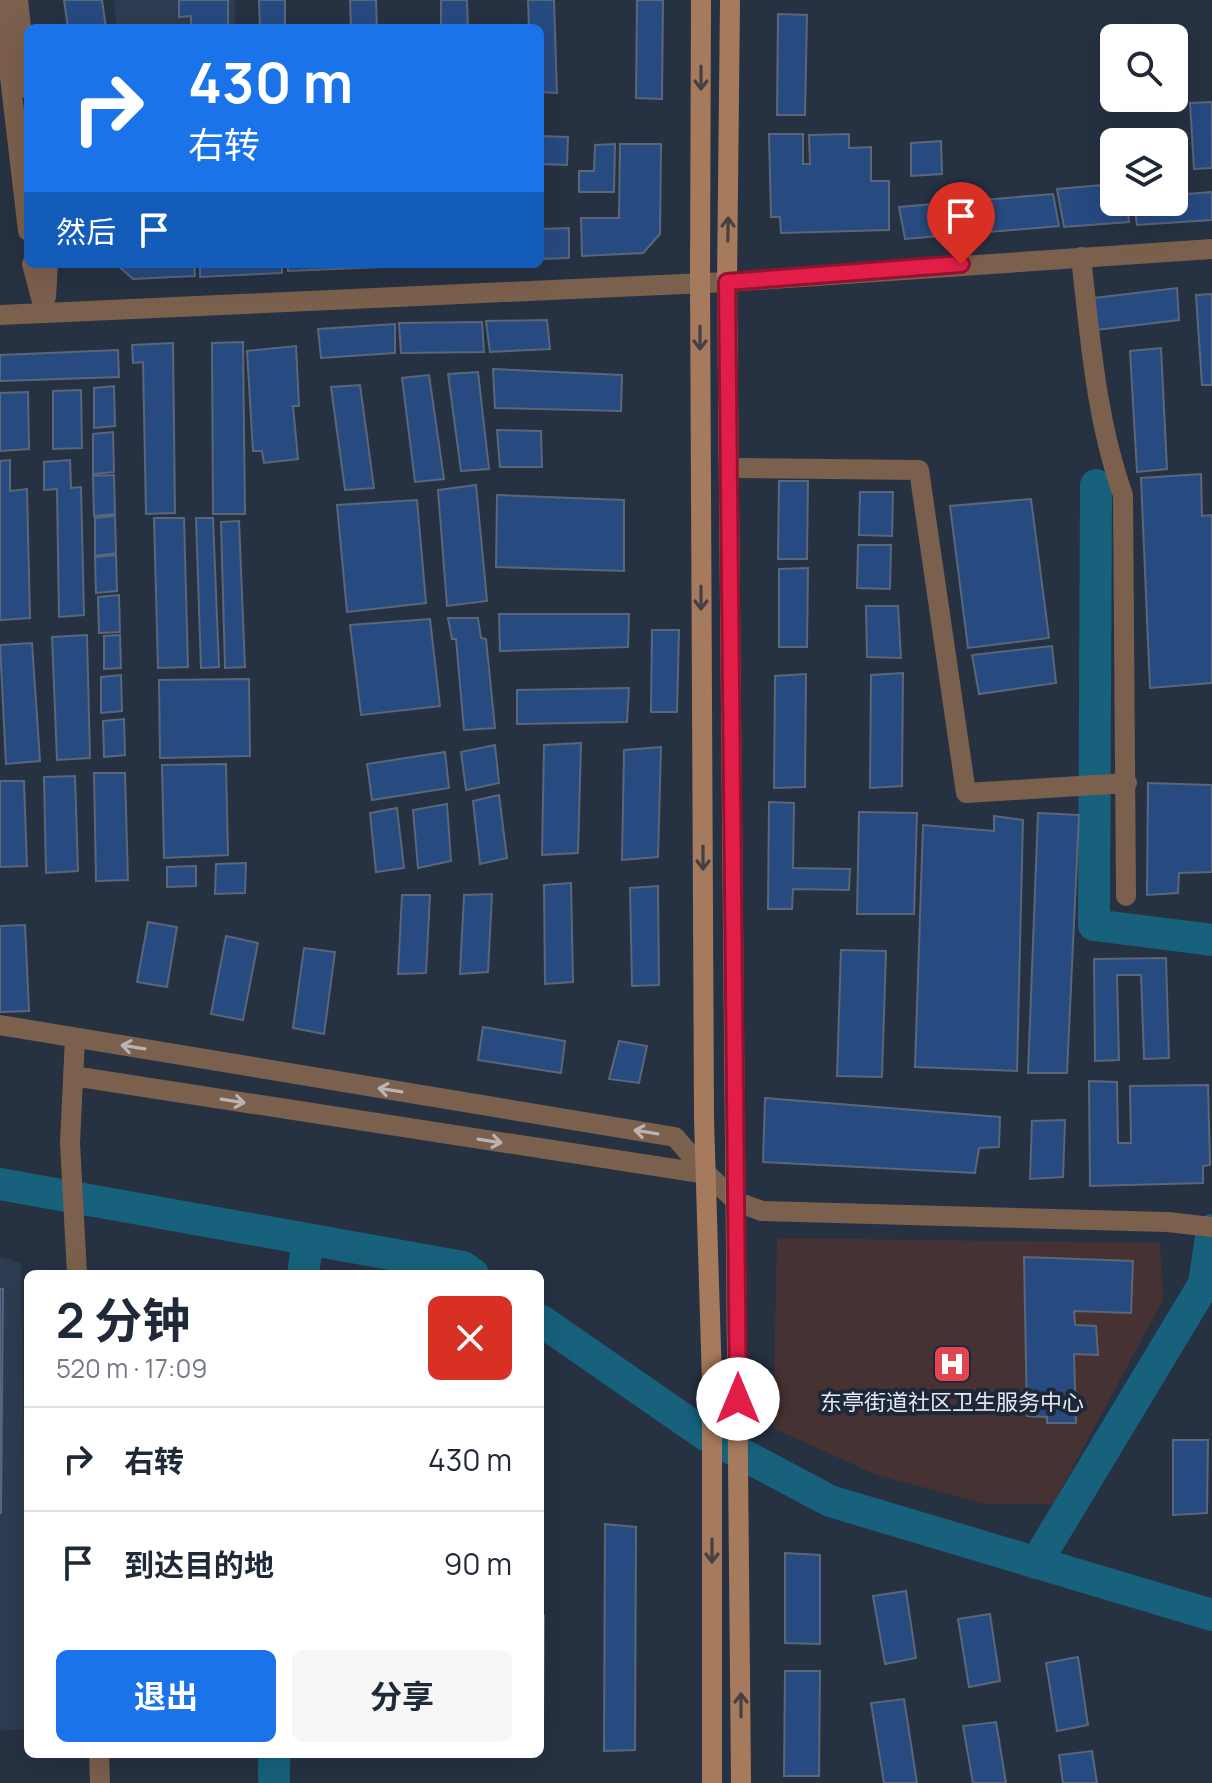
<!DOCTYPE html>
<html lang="zh">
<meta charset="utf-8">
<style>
:root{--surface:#fff;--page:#f6f6f7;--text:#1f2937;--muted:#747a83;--line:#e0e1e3;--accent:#1a73e8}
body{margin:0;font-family:Manrope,"Noto Sans SC",sans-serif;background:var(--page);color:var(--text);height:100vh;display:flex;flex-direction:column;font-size:30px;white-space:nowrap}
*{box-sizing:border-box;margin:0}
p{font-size:26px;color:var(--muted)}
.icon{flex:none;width:44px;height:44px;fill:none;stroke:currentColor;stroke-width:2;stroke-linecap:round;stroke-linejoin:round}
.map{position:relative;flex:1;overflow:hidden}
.panel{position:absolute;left:24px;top:1270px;width:520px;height:488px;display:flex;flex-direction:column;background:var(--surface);border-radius:12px;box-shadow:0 8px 32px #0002}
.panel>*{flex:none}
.hud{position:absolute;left:24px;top:24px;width:520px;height:244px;border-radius:12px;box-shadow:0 8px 32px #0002;background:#1a73e8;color:#fff;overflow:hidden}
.fabs{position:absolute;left:1100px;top:24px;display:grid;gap:16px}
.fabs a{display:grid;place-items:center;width:88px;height:88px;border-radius:12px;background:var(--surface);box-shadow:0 8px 32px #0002;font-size:40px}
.pin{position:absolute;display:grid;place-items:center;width:68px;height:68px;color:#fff;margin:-82px -34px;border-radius:50% 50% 50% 0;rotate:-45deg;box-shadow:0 0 8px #0007}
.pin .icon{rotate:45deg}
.me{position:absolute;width:88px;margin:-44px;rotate:0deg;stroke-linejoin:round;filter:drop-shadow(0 0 6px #0008)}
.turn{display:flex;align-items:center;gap:28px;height:168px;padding:0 32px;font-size:36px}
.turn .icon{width:104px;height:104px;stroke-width:2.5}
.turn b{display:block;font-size:56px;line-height:68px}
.then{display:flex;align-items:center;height:76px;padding:0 32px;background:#0003;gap:16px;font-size:30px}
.round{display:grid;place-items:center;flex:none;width:84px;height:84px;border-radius:12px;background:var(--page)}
.overview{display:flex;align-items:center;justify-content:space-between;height:136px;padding:0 32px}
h1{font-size:48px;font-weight:700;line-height:60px}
.cta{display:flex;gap:16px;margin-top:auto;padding:16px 32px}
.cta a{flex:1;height:92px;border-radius:12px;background:var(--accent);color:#fff;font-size:32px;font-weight:700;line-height:92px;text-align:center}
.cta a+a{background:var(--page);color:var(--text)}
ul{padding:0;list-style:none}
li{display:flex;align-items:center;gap:24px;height:104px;padding:0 32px;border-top:2px solid var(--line)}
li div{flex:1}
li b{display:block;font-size:30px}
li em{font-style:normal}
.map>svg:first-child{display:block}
</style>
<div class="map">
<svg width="1212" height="1783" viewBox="0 0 1212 1783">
<rect width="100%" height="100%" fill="#263142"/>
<path fill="#2e3c51" d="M114,0H235V28H117Z
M0,1257L21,1263L28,1729L0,1731Z"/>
<path fill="#473233" d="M777,1238L1160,1243L1163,1300L1053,1504H985L877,1475L773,1428Z"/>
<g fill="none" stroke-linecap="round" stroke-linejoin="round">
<path stroke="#17617c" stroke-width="32" d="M1096,485L1094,925L1212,940
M0,1184L463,1267L473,1274
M303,1274L308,1239
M540,1320L706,1435L830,1501L1212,1615
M1036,1563L1204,1284L1212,1230
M274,1754V1779"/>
</g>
<path fill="#274a81" stroke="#5a6679" stroke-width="2" d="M64,0H102L106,28H68Z
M179,0H228V28H191V16L179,17Z
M259,0H285V28H260Z
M350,0H376L377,28H351Z
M441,0H467L468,28H441Z
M528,0H554L557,93L540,92V28H529Z
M637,0H663L662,99L636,98Z
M778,14L807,15L805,115H777Z
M1212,102V168L1194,169L1190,103Z
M769,134H803V164H810L809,135L849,134V148L871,147V181H889V230L781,233L780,217H771Z
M540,136L568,137L567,165L540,164Z
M941,141L942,174L911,176V143Z
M615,144L614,192H579V171H594L595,145Z
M620,144H661L660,234L643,253L582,256L581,218H619Z
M1114,184V202H1127L1129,222L1064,227L1057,189Z
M1212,192V220L1137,225L1134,202H1174V195Z
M1053,194L1059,226L905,239L899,207Z
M569,228V258L540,259V229Z
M116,264H194L195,276L133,279Z
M200,264H282V273L200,277Z
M288,264H382L383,267L288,271Z
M1177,288L1179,320L1088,331L1086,299Z
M1212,294V385H1202L1196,295Z
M547,320L550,349L490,352L486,321Z
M482,322L484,352L401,353L399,323Z
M395,324V353L321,358L318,329Z
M243,342L245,514H213L212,343Z
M173,343L175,513L146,514L143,362L133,363L132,345Z
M296,346L299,406H293L298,459L264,463L262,451H253L247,351Z
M1161,348L1167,469L1137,472L1130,351Z
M118,350L119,377L0,381V355Z
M493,369L622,375L621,411L495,408Z
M478,372L489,469L461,471L448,374Z
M429,375L444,479L415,482L402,378Z
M360,385L374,488L345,490L331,387Z
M114,386L115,426L94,428V388Z
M81,390L82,448L53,449V391Z
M28,392L29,449L0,451V393Z
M497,430L541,431L542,467H500Z
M113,432L114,472L93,474V434Z
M10,460V491L27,489L30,618L0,620V461Z
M70,460L71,488L81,487L84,615L59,617L57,489L44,490V462Z
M1201,474L1202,516L1212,515V683L1150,688L1141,478Z
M114,475L115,514L94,516L93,476Z
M779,481H808L807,559H778Z
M476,485L487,601L447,606L438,490Z
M860,492H893L892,536L859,535Z
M497,495L624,500V571L496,567Z
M1031,499L1049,638L968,648L950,506Z
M417,500L426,603L347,612L337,505Z
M115,516L116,553L95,556V518Z
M154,518H184L188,667L158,668Z
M196,518H213L219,667L201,668Z
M239,521L245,667L225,668L221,522Z
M858,545H891L890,589L857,588Z
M116,555L117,591L96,593L95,557Z
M808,568L807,647H779V569Z
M119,595L120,632L99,633L98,597Z
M866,606H898L901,658L867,657Z
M499,614H629L628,647L500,651Z
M448,618H478L481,638L486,639L495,728L464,730L456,639H452Z
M430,619L440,706L361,715L350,625Z
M652,630H679L677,712H651Z
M87,635L90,758L57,760L52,637Z
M120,635L121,668L104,669V636Z
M32,643L40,761L6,764L0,645Z
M1052,646L1056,683L979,694L972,655Z
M903,673L902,786L870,788L871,675Z
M806,674L805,787L774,788L775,676Z
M121,675L122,711L101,713V677Z
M249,679L250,756L160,758L159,680Z
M629,688L627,722L517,724V690Z
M124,719L125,755L104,757L103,721Z
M581,743L578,853L542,855L544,745Z
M495,745L499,783L466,790L461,752Z
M661,747L658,857L622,860L624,750Z
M445,752L449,788L372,800L367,764Z
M226,764L228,855L164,858L162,765Z
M94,773H125L128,880L96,881Z
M75,776L78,871L46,873L44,777Z
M0,781H24L27,866L0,867Z
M1148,783L1212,785V872L1179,873L1178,893L1147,895Z
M499,795L507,858L480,864L473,801Z
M769,802L794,803L793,868L850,869L849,890L793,889L792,909H768Z
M447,804L451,861L418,868L413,810Z
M397,808L404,868L376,872L370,813Z
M859,812L917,813L914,914H857Z
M1038,813L1079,815L1067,1073H1028Z
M994,816L1023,820L1017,1071L915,1067L923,825L994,831Z
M246,863L245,893L215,894L216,864Z
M196,866V886L167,887V867Z
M571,883L573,982L545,984L544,885Z
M658,886L659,985L632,986L630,888Z
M492,894L488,972L460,974L464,895Z
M402,895H430L426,973L398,974Z
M148,922L177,927L167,987L137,982Z
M25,925L29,1011L0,1012V926Z
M226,936L258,943L243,1020L211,1014Z
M304,948L335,952L324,1034L293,1028Z
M841,950L886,951L882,1077L837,1076Z
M1166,958L1169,1058L1144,1059L1141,975H1117L1119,1060L1095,1061L1094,959Z
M483,1027L565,1041L561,1073L478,1060Z
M619,1041L647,1046L639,1083L609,1079Z
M1089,1081L1117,1082L1118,1143H1131L1130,1086L1208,1085L1210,1165L1203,1166V1183L1090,1186Z
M765,1098L1000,1117L999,1147L979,1148L975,1173L763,1162Z
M1065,1120L1063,1177L1030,1179L1032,1121Z
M1024,1257L1133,1261L1131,1313L1074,1311L1075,1325L1096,1326L1098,1355L1074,1354L1076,1423H1047V1417L1027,1416Z
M0,1289H3L1,1513H0Z
M1173,1440H1208L1207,1513L1173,1515Z
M605,1524L636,1527L635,1750L604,1751Z
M785,1553L820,1555V1644L785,1643Z
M906,1591L916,1658L885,1664L873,1596Z
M990,1614L1000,1681L969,1687L958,1619Z
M544,1616L543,1729H540V1617Z
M1078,1657L1088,1725L1057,1731L1046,1663Z
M785,1671H820L819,1776H784Z
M904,1699L917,1783H884L871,1703Z
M996,1722L1006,1783H973L963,1726Z
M1092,1751L1097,1783H1063L1059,1755Z"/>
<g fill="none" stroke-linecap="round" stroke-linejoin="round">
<path stroke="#7c604e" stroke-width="20" d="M1081,257C1090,337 1096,419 1123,495L1126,896
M729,468L919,470L966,793L1127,783
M0,1025L675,1137L707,1174L737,1202L762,1211L1168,1222L1212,1227
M75,1038L70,1143L77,1274
M73,1076L707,1174
M99,1754L100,1783"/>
<path stroke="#7c604e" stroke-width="20" d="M1,0L28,231
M18,0L28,89
M32,264L45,313
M46,297L48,264
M0,315L727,282L1212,249"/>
<path stroke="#a67a5d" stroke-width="20" d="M701,0L700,281L704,1119L712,1382V1783
M730,0L727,282L741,1783"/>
</g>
<defs><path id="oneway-shaft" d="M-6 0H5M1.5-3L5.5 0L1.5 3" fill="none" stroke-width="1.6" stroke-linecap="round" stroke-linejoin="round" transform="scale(2)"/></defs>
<g stroke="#464042">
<use href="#oneway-shaft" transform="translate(701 78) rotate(90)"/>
<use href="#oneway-shaft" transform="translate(728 229) rotate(-89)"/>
<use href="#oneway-shaft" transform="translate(700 338) rotate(90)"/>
<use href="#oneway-shaft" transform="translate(701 598) rotate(90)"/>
<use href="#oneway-shaft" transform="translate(703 858) rotate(90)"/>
<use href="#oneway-shaft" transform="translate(712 1551) rotate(90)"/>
<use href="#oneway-shaft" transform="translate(741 1705) rotate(-90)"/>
</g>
<g stroke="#bab3b2">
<use href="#oneway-shaft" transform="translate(133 1047) rotate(-171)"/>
<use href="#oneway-shaft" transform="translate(390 1090) rotate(-171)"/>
<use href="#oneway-shaft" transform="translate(233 1101) rotate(9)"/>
<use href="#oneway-shaft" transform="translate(646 1132) rotate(-171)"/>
<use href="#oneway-shaft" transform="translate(490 1141) rotate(9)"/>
</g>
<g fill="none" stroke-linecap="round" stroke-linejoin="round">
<defs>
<path id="route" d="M738,1399L727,282L961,264"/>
</defs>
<use href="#route" stroke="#92132f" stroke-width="20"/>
<use href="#route" stroke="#e11d48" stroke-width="14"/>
</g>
<defs>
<symbol id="hospital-square" viewBox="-11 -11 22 22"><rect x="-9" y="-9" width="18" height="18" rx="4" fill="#e0444e" stroke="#1d2737"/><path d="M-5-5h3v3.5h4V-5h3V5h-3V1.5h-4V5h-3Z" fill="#fff"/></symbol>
</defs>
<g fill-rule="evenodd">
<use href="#hospital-square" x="930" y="1342" width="44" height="44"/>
</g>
<g text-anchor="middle" stroke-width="8" stroke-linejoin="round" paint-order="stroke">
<g font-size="22" fill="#e3eaf5" stroke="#1d2737">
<text x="952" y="1410">东亭街道社区卫生服务中心</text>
</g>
</g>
</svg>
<div class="fabs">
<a><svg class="icon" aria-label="search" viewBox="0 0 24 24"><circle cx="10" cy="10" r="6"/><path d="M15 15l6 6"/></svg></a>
<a><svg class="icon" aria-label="layers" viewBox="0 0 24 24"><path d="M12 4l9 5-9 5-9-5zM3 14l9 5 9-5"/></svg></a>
</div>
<div class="pin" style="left:961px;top:264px;background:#d93025"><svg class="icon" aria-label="arrive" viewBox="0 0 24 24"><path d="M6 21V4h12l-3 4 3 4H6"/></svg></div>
<svg class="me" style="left:738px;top:1399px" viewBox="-20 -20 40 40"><circle r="19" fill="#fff"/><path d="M0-13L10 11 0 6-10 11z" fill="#e11d48"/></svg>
<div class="hud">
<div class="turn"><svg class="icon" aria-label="right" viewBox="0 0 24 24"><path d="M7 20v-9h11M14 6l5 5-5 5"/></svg><div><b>430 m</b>右转</div></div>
<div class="then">然后<svg class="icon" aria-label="arrive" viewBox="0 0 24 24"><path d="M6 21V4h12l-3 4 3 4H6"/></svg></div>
</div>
<section class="panel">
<div class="overview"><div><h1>2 分钟</h1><p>520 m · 17:09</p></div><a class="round" style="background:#d93025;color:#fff"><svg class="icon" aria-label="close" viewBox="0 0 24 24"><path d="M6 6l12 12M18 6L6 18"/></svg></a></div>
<ul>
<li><svg class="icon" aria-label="right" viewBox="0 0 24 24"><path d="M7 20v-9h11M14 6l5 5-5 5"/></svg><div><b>右转</b></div><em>430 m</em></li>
<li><svg class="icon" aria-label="arrive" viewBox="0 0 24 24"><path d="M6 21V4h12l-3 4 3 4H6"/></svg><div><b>到达目的地</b></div><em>90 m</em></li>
</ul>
<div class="cta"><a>退出</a><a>分享</a></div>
</section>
</div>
